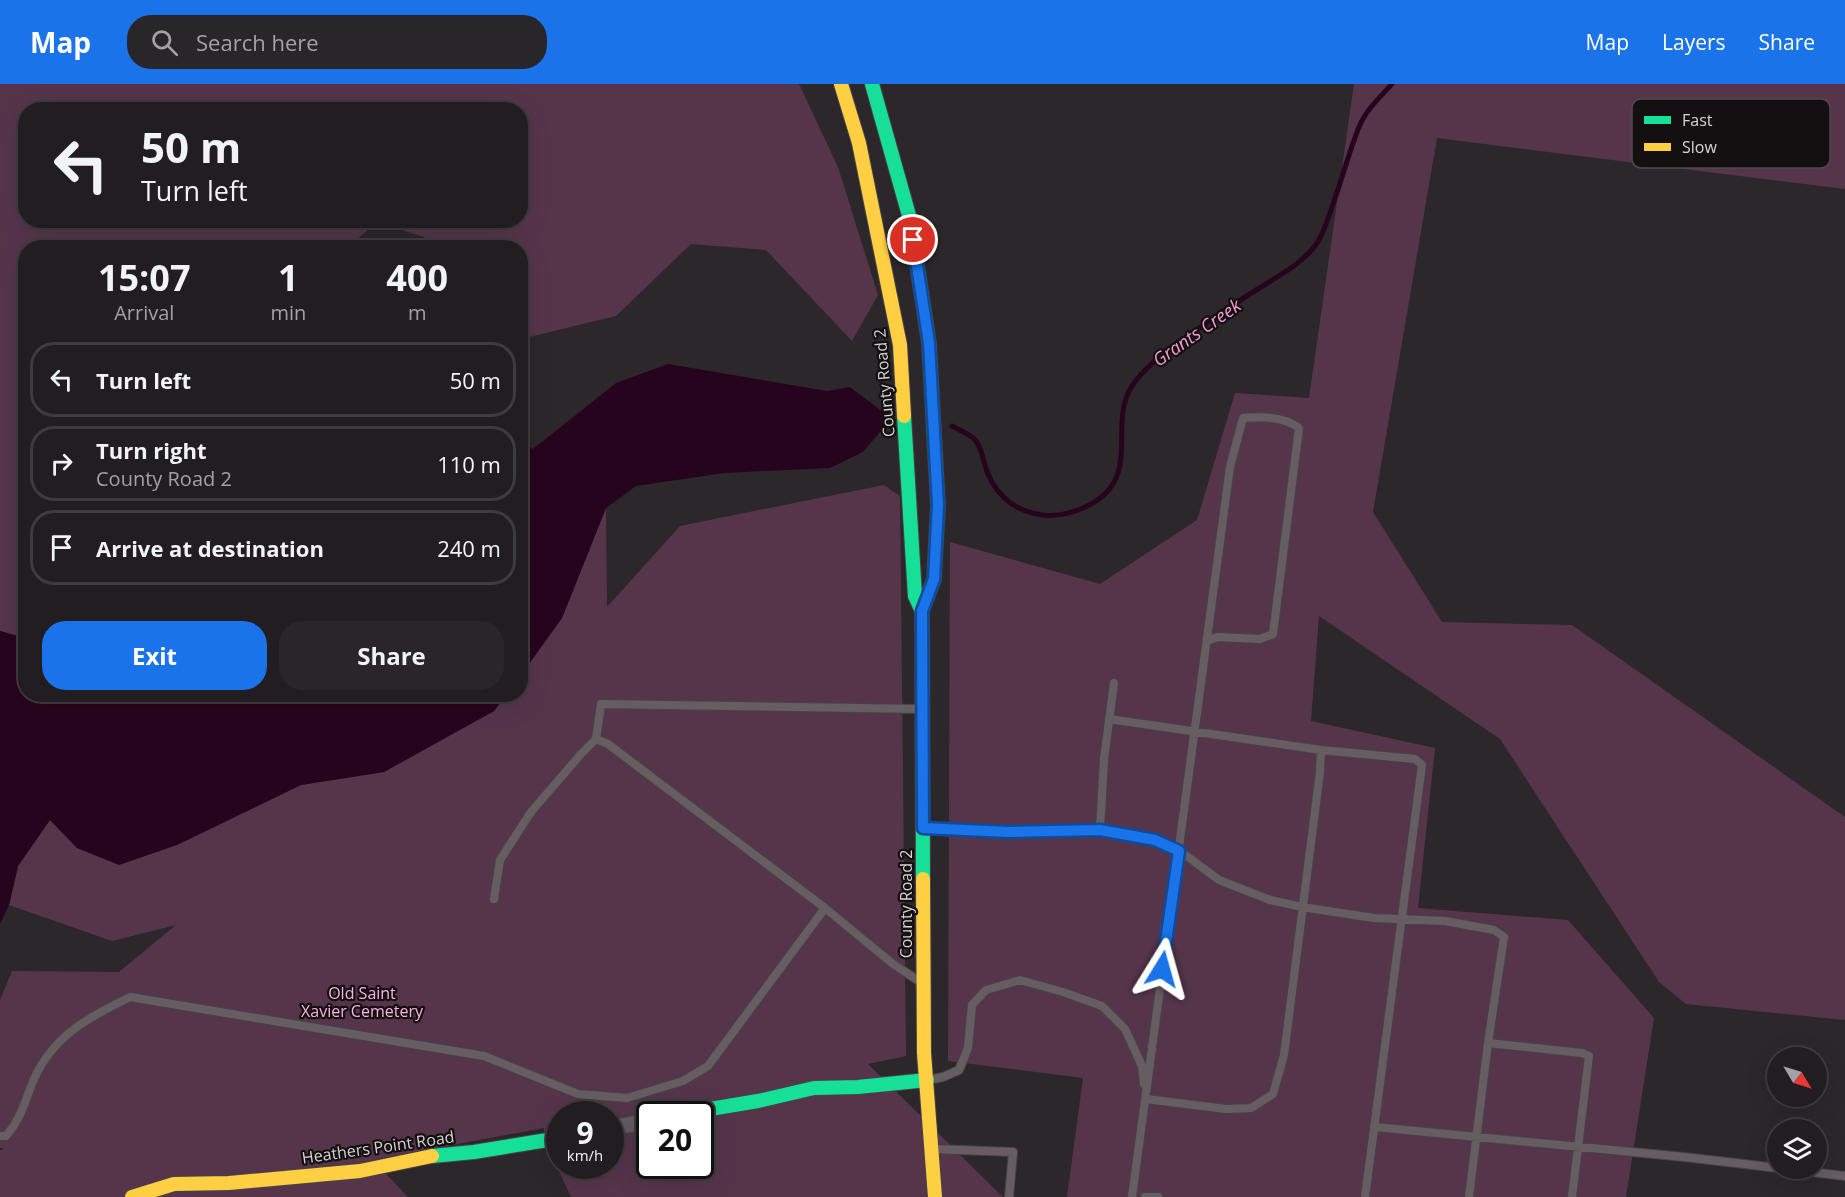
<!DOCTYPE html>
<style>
:root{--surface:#211d20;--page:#292629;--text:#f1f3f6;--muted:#a2a2a5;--line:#3e3b3e;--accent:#1a73e8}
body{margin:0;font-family:"Open Sans",sans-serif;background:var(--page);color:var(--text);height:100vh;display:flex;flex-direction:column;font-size:22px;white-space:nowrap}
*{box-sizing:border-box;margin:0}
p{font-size:20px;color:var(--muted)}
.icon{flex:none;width:33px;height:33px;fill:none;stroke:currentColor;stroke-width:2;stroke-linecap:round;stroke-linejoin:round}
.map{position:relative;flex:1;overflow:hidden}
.sheet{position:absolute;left:18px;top:156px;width:510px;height:462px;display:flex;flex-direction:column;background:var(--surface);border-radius:24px;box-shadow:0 6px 24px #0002,0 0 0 2px var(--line)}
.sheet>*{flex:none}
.hud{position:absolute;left:18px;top:18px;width:510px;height:126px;border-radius:24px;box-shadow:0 6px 24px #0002,0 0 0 2px var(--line);background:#211d20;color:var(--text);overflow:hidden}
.needle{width:39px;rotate:128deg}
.controls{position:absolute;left:1767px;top:963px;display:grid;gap:12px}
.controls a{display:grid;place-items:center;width:60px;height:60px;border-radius:50%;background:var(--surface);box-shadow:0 6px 24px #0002,0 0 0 2px var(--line);font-size:30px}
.speed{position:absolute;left:546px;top:1017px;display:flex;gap:12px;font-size:30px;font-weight:700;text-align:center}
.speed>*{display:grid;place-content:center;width:78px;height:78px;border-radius:50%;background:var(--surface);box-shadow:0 6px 24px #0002,0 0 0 2px var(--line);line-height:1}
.speed small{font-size:15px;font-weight:400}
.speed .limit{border:3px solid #111;border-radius:9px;background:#fff;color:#111}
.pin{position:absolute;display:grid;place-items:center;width:51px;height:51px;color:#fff;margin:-26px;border:3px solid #fff;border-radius:50%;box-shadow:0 2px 6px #0007}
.me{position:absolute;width:66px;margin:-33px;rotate:8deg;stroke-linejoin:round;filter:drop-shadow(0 0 4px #0008)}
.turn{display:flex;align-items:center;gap:21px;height:126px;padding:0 24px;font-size:27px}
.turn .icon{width:78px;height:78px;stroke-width:2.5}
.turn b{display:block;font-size:42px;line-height:51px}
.eta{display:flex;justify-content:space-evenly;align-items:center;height:102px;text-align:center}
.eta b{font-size:36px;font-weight:700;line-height:42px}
.primary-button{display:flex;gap:12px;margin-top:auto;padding:12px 24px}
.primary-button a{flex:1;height:69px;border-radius:24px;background:var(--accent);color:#fff;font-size:24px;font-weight:700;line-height:69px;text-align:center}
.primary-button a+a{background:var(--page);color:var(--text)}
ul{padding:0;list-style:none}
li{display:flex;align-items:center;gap:18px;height:75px;margin:0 12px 9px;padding:0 12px;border:3px solid var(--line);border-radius:24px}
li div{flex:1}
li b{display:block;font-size:22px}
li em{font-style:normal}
header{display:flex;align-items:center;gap:36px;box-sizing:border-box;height:84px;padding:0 30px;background:var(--accent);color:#fff}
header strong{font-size:28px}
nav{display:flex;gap:33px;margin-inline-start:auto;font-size:21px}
.search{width:420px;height:54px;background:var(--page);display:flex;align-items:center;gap:15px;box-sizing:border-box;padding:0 21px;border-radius:24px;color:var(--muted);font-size:22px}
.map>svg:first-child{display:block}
</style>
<header>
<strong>Map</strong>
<div class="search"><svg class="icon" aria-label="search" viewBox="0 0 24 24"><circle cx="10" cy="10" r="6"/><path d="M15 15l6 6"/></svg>Search here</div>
<nav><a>Map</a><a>Layers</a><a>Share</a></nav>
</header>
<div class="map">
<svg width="1845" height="1113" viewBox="0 0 1845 1113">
<rect width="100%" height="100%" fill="#2c272a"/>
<path fill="#56354b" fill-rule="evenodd" d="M0,0H799L838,83L878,211L852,257L766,166L691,160L616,232L521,255L520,164L437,163L424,153L377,138L348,163L26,164L25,554L0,547ZM26,26H520V136H26Z
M1354,0H1845V105L1437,54L1373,428L1442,538L1572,541L1845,733V936L1686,920L1659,898L1500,655L1319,532L1311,637L1435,664L1418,824L1568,836L1654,934L1626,1113H1067L1083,994L948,977L950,458L1100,500L1197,436L1235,309L1309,314Z
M884,401L900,412L906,972L868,980L1003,1113H571L544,1055V1044L373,1076L408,1113H0V1067L4,1064H0V916L12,887L119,888L176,841L112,857L9,821L18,782L50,736L77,764L177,761L301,701L384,688L494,627L506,611L520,610L521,591L562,534L606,424L607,523L680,442ZM560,1030H610V1082H560ZM650,1030H700V1082H650Z"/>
<path fill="#27041d" d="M668,280L827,307L850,303L883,328L885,342L863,368L830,384L724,389L636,402L606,424L562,534L521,591V358L533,365L616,299Z
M0,547L25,554L26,610L506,611L494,627L384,688L301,701L177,761L119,781L77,764L50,736L18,782L9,821L0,840Z"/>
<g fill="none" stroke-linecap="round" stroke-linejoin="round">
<path stroke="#27041d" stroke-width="5" d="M952,342C959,346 970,350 975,356C983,365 983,379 988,390C998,414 1018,428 1043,431C1055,433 1072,429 1083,424C1146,397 1106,341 1132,302C1146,281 1166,268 1186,253C1211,236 1235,219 1261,203C1280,191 1301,180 1315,162C1324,150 1328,134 1333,120C1342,95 1349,68 1359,43C1366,26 1380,13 1392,0"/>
<defs>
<path id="lane" d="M1109,635L1321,666L1415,675L1422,681L1365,1113
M596,655L608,660L825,824L893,880L919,897
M924,744L1008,748L1100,746L1155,756L1180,767L1219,796L1270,816L1302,823L1374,834L1445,837L1494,846L1504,853L1488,959L1469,1113
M1100,746L1104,675L1114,599
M494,815L500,776L531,728L581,670L596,655L601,620L921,625
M1488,959L1582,969L1589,972L1572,1113
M928,996L943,993L959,986L968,964L972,921L986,906L1020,896L1063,908L1102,922L1125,945L1142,982L1144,1000
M1146,1012V1015L1226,1025L1251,1024L1273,1010L1284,971L1320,688L1321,666
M1375,1043L1684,1073L1778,1084
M0,1052H6C22,1034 25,1016 34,995C54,951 88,934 130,913L484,972L578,1010L627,1014L683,997L708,982L825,824
M934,1065L1013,1068L1009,1113
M1779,1084L1845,1092
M1132,1113L1230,383L1243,334C1262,332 1284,333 1299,344L1273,550L1260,555L1218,553L1207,557
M1145,1113H1158"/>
<path id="street" d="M610,1044L650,1037"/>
<path id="fast" d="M872,0L910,135L929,259L938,421L934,495L922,527L923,795
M904,332L915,512L922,527
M680,1030L758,1017L814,1004L858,1003L927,996
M432,1072L474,1068L560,1054"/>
<path id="slow" d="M841,0L859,59L900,261L904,332
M923,795L924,969L935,1113
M132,1113L174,1100L229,1099L360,1087L432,1072"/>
</defs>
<use href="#lane" stroke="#474346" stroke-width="10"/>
<use href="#street" stroke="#474346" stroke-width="18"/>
<use href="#fast" stroke="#474346" stroke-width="16"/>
<use href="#slow" stroke="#474346" stroke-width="16"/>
<use href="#lane" stroke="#655d61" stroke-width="8"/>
<use href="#street" stroke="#655d61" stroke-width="15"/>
<use href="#fast" stroke="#16e098" stroke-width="14"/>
<use href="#slow" stroke="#ffcf43" stroke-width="14"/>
</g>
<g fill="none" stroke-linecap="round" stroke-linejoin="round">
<defs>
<path id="route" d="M913,156L929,259L938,421L934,495L922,527L923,744L1008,748L1100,746L1155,756L1179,767L1162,885"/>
</defs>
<use href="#route" stroke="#114b97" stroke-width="15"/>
<use href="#route" stroke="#1a73e8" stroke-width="10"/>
</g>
<g text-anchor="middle" stroke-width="4.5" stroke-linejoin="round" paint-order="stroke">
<g font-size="16" fill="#d9d3d7" stroke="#141012">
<text transform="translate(884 299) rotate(-95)" y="6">County Road 2</text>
<text transform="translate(906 820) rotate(-90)" y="6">County Road 2</text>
<text transform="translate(378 1063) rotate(-8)" y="6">Heathers Point Road</text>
</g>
<g font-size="16" fill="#fbb3e2" stroke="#141012">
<text x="362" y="915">Old Saint<tspan x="362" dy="18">Xavier Cemetery</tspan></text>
</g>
<g font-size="18" font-style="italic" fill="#f69dd8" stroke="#141012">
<text transform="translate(1197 249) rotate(-35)" y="6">Grants Creek</text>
</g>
</g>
<rect x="1632" y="15" width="198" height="69" rx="9" fill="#141012" stroke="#4f4a4d" stroke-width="1.5"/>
<rect x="1644" y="32" width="27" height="8" fill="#16e098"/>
<rect x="1644" y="59" width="27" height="8" fill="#ffcf43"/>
<g font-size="16" fill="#d9d3d7">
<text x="1682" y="42">Fast</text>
<text x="1682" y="69">Slow</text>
</g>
</svg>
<div class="controls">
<a><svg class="needle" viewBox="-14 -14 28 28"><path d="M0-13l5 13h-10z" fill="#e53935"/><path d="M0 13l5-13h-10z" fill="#a2a2a5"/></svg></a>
<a><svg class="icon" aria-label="layers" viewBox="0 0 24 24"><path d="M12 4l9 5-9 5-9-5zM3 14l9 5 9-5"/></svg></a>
</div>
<div class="speed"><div>9<small>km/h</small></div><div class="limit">20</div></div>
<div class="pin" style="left:913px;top:156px;background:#d93025"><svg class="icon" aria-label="arrive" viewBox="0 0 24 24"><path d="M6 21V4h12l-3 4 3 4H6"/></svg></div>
<svg class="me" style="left:1162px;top:885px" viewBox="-20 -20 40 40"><path d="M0-17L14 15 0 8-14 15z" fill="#1a73e8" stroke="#fff" stroke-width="4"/></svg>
<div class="hud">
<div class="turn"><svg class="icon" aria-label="left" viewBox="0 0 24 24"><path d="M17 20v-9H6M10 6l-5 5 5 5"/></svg><div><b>50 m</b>Turn left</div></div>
</div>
<section class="sheet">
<div class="eta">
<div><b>15:07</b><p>Arrival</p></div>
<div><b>1</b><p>min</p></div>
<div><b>400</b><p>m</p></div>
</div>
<ul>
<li><svg class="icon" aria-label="left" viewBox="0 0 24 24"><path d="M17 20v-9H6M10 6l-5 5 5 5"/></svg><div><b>Turn left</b></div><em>50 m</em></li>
<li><svg class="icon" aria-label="right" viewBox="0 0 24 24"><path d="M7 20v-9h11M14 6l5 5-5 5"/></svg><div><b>Turn right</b><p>County Road 2</p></div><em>110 m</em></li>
<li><svg class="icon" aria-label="arrive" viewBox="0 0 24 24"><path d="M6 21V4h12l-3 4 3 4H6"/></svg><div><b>Arrive at destination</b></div><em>240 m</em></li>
</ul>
<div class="primary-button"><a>Exit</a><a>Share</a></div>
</section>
</div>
